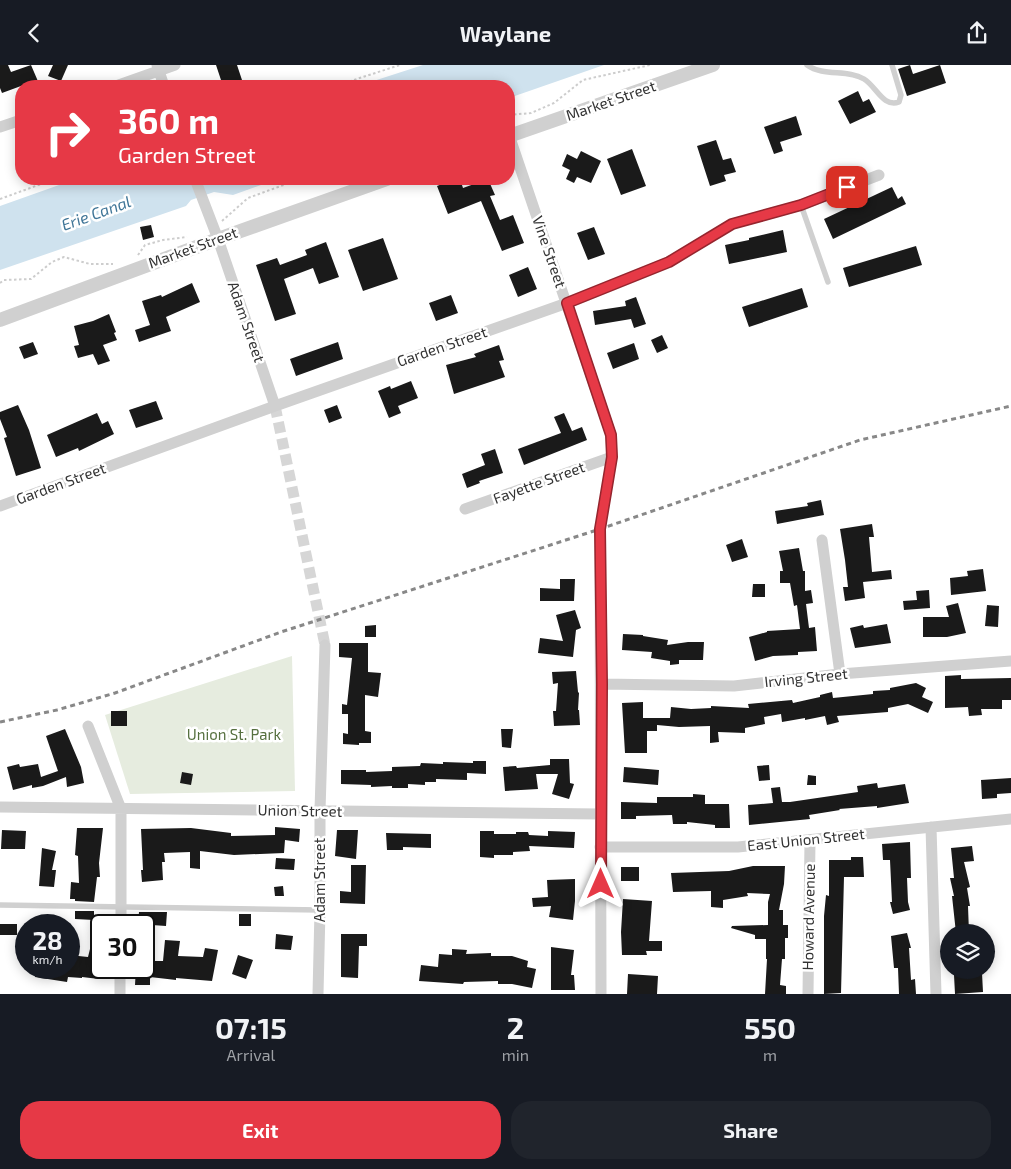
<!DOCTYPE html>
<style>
:root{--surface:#171b24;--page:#20242c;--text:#f1f3f6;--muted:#9ea1a6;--accent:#e63946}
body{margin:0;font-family:"Exo 2",sans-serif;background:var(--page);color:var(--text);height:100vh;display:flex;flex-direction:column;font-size:19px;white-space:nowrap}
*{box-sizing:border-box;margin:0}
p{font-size:16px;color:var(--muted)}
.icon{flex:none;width:28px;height:28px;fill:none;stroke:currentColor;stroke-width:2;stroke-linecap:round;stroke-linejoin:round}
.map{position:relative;height:929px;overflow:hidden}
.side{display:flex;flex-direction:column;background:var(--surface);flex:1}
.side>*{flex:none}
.guide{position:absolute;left:15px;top:15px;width:500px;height:105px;border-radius:20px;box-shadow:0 2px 12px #0003;background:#e63946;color:#fff;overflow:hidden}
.tools{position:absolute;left:940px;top:859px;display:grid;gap:10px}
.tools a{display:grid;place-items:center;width:55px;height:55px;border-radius:50%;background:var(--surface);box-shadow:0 2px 12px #0003;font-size:25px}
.speed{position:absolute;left:15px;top:849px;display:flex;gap:10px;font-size:25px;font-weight:700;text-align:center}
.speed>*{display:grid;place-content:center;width:65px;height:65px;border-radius:50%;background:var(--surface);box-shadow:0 2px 12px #0003;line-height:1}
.speed small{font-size:12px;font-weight:400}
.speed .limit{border:2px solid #111;border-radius:8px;background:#fff;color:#111}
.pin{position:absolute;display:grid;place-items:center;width:42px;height:42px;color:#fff;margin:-21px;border-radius:10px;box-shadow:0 2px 8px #0006}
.me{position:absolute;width:55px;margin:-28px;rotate:0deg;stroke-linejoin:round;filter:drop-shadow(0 0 4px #0008)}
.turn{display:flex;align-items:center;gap:18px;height:105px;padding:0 20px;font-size:22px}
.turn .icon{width:65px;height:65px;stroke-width:2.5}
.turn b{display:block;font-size:35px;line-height:42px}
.eta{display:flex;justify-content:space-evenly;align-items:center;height:85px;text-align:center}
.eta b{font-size:30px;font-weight:700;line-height:35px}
.cta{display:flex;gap:10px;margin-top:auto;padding:10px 20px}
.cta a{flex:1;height:58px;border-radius:20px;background:var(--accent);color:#fff;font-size:20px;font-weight:700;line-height:58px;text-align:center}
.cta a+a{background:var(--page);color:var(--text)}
header{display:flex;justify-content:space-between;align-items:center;height:65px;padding:0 20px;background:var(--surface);font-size:22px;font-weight:700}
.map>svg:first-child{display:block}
</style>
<header><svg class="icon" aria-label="back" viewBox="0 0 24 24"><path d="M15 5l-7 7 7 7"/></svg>Waylane<svg class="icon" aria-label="share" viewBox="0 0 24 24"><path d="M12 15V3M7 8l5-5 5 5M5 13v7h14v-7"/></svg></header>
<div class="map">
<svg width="1011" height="929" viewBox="0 0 1011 929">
<rect width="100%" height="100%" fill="#fff"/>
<path fill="#e6ecdf" d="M292,591L295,726L130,729L105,650Z"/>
<path fill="#cfe2ee" d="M423,0H604L509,33V21H358Z
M76,114H278L233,130L214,127L191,135L186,141L0,205V141Z"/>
<path fill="#1a1a1a" d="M0,0H8L11,7L31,0L40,21H21L2,28L0,23Z
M53,0H68L61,16L48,11Z
M216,0H237L244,21H223Z
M910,0L913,9L940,0L946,18L907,31L898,4Z
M858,26L863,37L869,34L876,47L850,59L838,36Z
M796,51L802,70L780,77L783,86L774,89L764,62Z
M716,75L723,95L731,93L736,107L724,110L726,116L710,121L697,81Z
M632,84L646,121L621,130L607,94Z
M581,86L601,96L591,118L577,112L574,118L566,114L570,105L562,101L567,89L577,94Z
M455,114H460L463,123L488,114L495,130L490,131L500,155L513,150L524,178L502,186L481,136L448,149L437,121Z
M892,122L898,134L902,131L906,139L833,174L824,154Z
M151,160L154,172L143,175L140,162Z
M594,162L605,189L588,195L577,168Z
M783,165L787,187L729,199L725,180L749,175V173Z
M383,173L398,214L363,226L348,185Z
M326,177L339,212L319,219L313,203L284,214L296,249L275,256L256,200L277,193L280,200L307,190L305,185Z
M916,181L922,200L849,222L843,203Z
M528,202L537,224L518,232L509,210Z
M192,218L200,237L166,252L171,266L139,277L135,265L150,260L142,236L161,230L162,232Z
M802,223L808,242L749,262L742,242Z
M451,230L458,248L436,256L429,238Z
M636,232L646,259L634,263L631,254L595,260L593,246L626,241L625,236Z
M109,249L116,267L114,268L117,275L103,280L110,296L98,300L93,289L78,293L74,281L79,280L74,261L93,256Z
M662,270L668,283L657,288L651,275Z
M33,277L38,289L24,294L19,282Z
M338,277L343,294L296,311L290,294Z
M634,278L639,294L613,304L607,288Z
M499,280L504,295L499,296L505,312L454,329L446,300L476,292L474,289Z
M411,316L418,333L398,341L401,348L389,353L378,326L390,321L391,324Z
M156,336L163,354L136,363L129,345Z
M18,340L29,365L41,403L16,411L4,373L7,372L0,354V347Z
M337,340L342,353L329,358L324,345Z
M97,348L102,359L108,356L114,369L79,386L78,383L56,392L47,370Z
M564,348L572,366L582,362L587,375L524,400L518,384L561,368L554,352Z
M495,384L503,408L479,416L480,418L467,423L462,409L485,400L481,389Z
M821,435L824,450L777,459L775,446L808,441L807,438Z
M872,459L874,472H869L872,507L891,505L892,514L863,517L865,533L845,536L843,522H848L845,495L840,464Z
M742,474L748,492L732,497L726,480Z
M799,483L803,506H805V526L811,525L813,538L806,539L809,563L815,562L817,586L798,587V590L773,591L755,596L749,572L767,567V566L800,564L797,540L794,541L790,518H780V506H783L779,486Z
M983,504L986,526L951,530L950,513L968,511L967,506Z
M560,514H575L574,536H540V523L560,524Z
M753,519H765V532H752Z
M929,525L930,543L904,545L903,536L917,535L916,526Z
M958,538L966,568L947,572H923V552H949L946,541Z
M987,540L999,541L998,562L985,561Z
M575,545L581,563L576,565L573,592L538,588L540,573L563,576L556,550Z
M887,559L891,578L855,583L850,563L863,560L864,563Z
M376,560V572H365V561Z
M623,569L643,570V571L668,575L667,580L688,577H704L703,595H679V599L670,600V596L651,593L652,587L622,585Z
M339,578H368V607L381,608L378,632L365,630V666L371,667V678H359V680L343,679V668L348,669V649H342V639L347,640L352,593L339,592Z
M576,606L578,627L579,628L578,645H579L580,660L554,661L553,646H556L558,618L553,619L552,607Z
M961,610V614L1011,613V635H1002V644H981L982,650L969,651L968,642L945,643V611Z
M916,618L926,623L922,632L933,637L928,648L908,639L888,643V647L837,651L839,657L827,660L825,651L805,655V653L782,657L781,649L764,652L765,659L745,663V668L718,667L719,677L710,678V661L679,662L657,660V666H647V688H625L622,638L643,637V653H670L671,642L691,644L711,643V641L749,643L748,639L792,635L793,638L820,632V630L832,627L833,633L873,629V626L890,625V623Z
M111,646H127V661H111Z
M65,664L81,702L84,718L67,722L66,712L43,721L32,723V720L13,725L7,702L19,699L20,702L38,699L41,712L58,706L46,671Z
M501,664H513L511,683L502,682Z
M550,694H569L570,718L574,719L569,734L552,729L558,709H536L538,724L505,726L503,702L516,701L517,703L550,700Z
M473,696H486V709L467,708V715L436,714V717H425V720L408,719V723H392V721L371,722V720L341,719V705H366V707L392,706V702L420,701L421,698L443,699V697L473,698Z
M769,700L770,715L759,716L757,701Z
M624,702L659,705L658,720L623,717Z
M182,707L193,709L191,720L180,718Z
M808,710L816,711V720H807Z
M1011,713V728L997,729V733L982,734L981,715Z
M877,718L878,723L905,719L909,738L877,743V741L839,744L840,745L809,750L810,754L749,760L748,740L773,738L771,723L780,722L782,737H790L858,727L857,721Z
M693,729L705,730V739H729L730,763H715V760L687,757V759H673L672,750L636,751V754H621V737L657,738V732H693Z
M275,762L300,764L299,777L285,775L284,788L234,790L200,786V804L190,803V787L164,788L165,797H162L163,815L142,817L141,805H143L141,764L191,763L231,768V771L275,770Z
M77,763H103L99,798L100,812H97L94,837L75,836V834H70L71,817L79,818L78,791L75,790Z
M2,765L26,766L25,784H1Z
M337,765H358L356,794L335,791Z
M480,766H494V769H516V767H528L529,770L548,771V766L575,767L574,783L529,781L530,786L513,787V790H494V793L480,792Z
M386,768L431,769V783L403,782V785H387Z
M910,777L911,813H907L908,837L910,845L893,849L890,837H892L890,795H883L882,779Z
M972,781L974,796L964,797L970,822L967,823L970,841H968L969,868H956L952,831H954L950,813H954L951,783Z
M42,783L56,786L52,805H56L54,822L39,821Z
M851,792H863L864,812H844L841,928L824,929V851L826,830L829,831V795H851Z
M276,793L295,794L294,805L275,804Z
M351,800H366L365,839L340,838V826L351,827Z
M753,801H785L784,819L779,845H783V860H788V873H785V894H782L780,920L786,921V929H765L767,894H766V874H755V870L731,863L732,861L768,860V837L770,829L747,828L748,831L723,835V843L711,842V826L673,827L671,808L729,806Z
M621,802H639V816H621Z
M575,814V836L573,855L549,852L551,841L533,842L532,833L548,832L547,815Z
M283,821L284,831H275L274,822Z
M623,834L652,836L649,876H662V886H646L647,890H622L621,867Z
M75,846H94V855L75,854Z
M139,847H167L166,861L138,859Z
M239,849H251V861H239Z
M0,859H17V870H0Z
M907,868L911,883H909L911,915L915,914L916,929H899L898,903H894L891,871Z
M276,869L293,871L291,885L275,884Z
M341,869H367V881H359L358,913L341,912Z
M165,875L180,876L178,891L203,892L205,883L218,885L212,916L176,913V915L150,912V920H135L136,902H144V896H163Z
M551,882L574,885L571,910H574L575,925H551Z
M90,884L101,886L99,914L82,912V913L68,912L67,917L35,912L36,902H69V890L88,892Z
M452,884L467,885L466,889L491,888V891H512L528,896L527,902L536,904L532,923L512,919H498V916L464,917L463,919L419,916L421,900L438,902L439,889L452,890Z
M238,890L253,895L246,914L232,909Z
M982,908L983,927L955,929L954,910Z
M628,909L658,911L657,929H627Z"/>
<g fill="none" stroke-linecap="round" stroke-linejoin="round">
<path stroke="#d6d6d6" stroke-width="11" stroke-dasharray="11 5.5" stroke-linecap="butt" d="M275,341L325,580"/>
<path stroke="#cdcdcd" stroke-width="2" stroke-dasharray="2.5 2.5" stroke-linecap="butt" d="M335,21L400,0
M509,50L531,48L554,38L583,15L650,0
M0,134L55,114
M222,156L248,133L300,114
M138,190L145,180L163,175L187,172
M0,218L4,215L31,214L52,197L64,192L90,199H113"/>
<path stroke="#d0d0d0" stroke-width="5.5" d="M807,0C824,12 847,4 864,14C876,21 883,43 899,37L901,30L892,0
M801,140L828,217
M0,840L320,845"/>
<path stroke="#d0d0d0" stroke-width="11" d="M157,0L164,21
M116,21L175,0
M0,62L21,55
M509,70L611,370L612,392L600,464L601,929
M195,114L218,174L275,341
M0,441L275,341L567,238L669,197L732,159L801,140L879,110
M465,444L612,392
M822,475L840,609
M602,619L734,621L840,609L1011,596
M88,661L121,744V860
M0,742L600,749
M931,762L936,929
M600,782H738L1011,754
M120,929V902
M318,929L320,845V746L325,580
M808,929L810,776"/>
<path stroke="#d0d0d0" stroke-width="14" d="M509,71L713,0
M0,255L218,174L387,114"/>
<path stroke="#888" stroke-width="3" stroke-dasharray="5 4" stroke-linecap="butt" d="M0,657L57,645L115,628L281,567L600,464L860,375L1011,341"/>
</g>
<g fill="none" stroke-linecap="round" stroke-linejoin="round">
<defs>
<path id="route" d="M601,819L602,619L600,464L612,392L611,370L567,238L669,197L732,159L801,140L847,122"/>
</defs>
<use href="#route" stroke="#96252e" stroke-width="12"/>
<use href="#route" stroke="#e63946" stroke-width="9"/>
</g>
<g text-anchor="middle" stroke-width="5" stroke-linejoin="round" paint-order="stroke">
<g font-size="15" fill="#333" stroke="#fff">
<text transform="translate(611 36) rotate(-19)" y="5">Market Street</text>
<text transform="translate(193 183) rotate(-20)" y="5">Market Street</text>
<text transform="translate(549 187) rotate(71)" y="5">Vine Street</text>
<text transform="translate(246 257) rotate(71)" y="5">Adam Street</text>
<text transform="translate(442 282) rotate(-19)" y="5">Garden Street</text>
<text transform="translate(539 418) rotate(-20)" y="5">Fayette Street</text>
<text transform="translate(61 419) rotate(-20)" y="5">Garden Street</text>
<text transform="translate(806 613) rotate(-6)" y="5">Irving Street</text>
<text transform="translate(300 746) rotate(1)" y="5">Union Street</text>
<text transform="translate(806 775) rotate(-6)" y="5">East Union Street</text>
<text transform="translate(320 815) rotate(-90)" y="5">Adam Street</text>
<text transform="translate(809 852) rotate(-89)" y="5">Howard Avenue</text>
</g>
<g font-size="15" fill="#56703f" stroke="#fff">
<text x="234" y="675">Union St. Park</text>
</g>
<g font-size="16" font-style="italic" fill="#3f7597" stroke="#fff">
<text transform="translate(96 148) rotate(-20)" y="6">Erie Canal</text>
</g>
</g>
</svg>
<div class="tools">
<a><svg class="icon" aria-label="layers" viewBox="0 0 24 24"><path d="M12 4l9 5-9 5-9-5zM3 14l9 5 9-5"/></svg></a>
</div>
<div class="speed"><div>28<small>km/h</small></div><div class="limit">30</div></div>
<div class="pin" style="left:847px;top:122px;background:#d93025"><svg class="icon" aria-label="arrive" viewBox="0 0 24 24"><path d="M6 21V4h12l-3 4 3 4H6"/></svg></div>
<svg class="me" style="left:601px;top:819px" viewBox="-20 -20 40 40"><path d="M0-17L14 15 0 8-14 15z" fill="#e63946" stroke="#fff" stroke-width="4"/></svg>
<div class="guide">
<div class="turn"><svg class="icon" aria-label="right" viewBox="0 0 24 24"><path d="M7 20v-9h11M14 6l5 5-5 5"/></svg><div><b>360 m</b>Garden Street</div></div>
</div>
</div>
<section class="side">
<div class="eta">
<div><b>07:15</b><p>Arrival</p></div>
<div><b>2</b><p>min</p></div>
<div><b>550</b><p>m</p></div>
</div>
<div class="cta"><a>Exit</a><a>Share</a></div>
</section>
